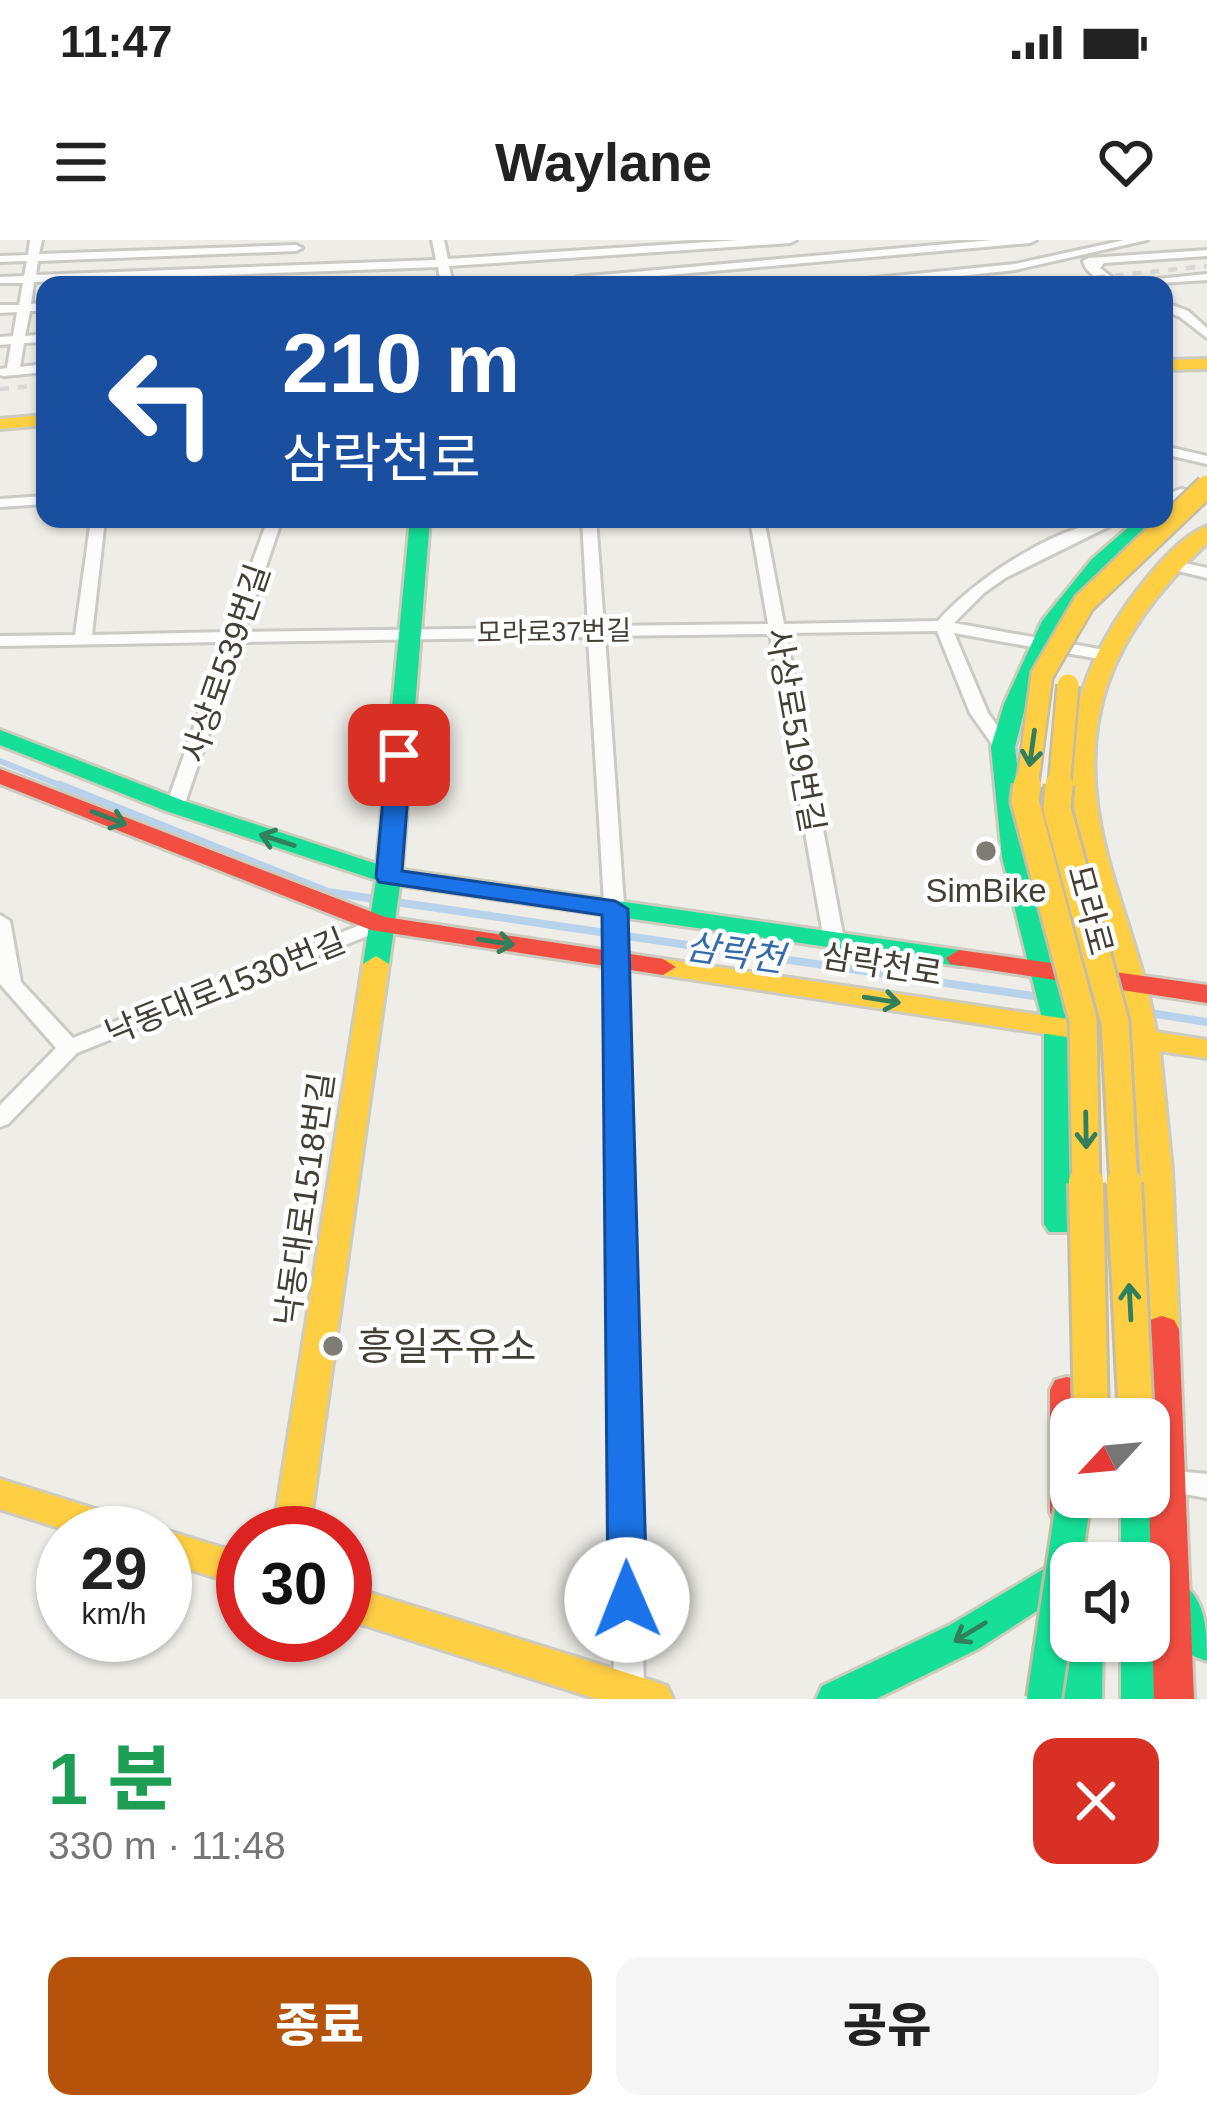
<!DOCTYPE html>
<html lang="ko">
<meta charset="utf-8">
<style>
:root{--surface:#fff;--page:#f6f6f6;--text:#222;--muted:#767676;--accent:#b45309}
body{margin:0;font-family:Helvetica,"Noto Sans KR",sans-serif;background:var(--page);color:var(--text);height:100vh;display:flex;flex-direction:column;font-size:45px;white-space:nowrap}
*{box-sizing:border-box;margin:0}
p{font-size:39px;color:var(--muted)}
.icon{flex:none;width:66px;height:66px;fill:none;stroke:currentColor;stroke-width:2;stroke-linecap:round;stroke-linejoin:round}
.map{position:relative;height:1459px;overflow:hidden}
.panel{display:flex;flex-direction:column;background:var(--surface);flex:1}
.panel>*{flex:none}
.top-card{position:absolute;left:36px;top:36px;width:1137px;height:252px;border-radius:24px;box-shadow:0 3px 9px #0004;background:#1a4fa0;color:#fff;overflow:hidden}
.needle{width:78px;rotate:244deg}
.tools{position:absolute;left:1050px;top:1158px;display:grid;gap:24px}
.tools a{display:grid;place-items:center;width:120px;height:120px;border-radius:24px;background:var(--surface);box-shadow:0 3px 9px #0004;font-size:60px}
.speed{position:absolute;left:36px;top:1266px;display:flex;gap:24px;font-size:60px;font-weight:700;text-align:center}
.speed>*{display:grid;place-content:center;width:156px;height:156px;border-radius:50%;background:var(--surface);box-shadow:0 3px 9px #0004;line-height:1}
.speed small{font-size:30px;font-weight:400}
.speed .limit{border:18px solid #d22;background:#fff;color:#111}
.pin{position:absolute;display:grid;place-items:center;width:102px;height:102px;color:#fff;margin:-51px;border-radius:24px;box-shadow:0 6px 18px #0006}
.me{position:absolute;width:132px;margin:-66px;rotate:359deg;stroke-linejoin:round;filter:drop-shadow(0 0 9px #0008)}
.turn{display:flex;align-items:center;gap:42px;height:252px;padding:0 48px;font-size:54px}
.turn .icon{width:156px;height:156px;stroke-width:2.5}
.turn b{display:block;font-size:84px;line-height:102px}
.round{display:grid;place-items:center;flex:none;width:126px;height:126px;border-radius:24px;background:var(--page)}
.overview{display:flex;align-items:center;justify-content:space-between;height:204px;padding:0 48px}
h1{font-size:72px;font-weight:800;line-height:90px;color:#1e9e55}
.action{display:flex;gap:24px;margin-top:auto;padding:24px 48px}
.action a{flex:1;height:138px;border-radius:24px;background:var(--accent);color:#fff;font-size:48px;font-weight:800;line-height:138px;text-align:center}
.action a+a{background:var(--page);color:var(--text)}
.status{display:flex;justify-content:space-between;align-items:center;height:84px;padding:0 60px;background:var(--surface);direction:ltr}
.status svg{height:33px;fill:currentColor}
header{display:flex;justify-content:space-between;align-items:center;height:156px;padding:0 48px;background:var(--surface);font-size:54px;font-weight:800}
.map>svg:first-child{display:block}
</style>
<div class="status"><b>11:47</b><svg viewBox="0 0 49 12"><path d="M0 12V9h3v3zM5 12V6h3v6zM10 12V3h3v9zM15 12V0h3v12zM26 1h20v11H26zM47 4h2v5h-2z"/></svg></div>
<header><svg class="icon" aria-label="menu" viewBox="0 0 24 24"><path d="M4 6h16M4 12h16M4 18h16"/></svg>Waylane<svg class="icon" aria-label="heart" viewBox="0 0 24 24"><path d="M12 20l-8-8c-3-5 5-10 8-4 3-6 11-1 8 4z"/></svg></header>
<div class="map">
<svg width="1207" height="1459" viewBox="0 0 1207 1459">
<rect width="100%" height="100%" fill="#eeede7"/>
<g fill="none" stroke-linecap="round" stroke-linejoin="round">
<path stroke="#b9d2eb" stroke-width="6" d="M0,521L67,548"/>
<path stroke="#b9d2eb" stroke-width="8" d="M60,545L328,652L375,659
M396,662L1040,757
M1150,773L1207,782"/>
<defs>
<path id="street" d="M30,0H42L39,14L296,5L302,8L296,11L38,21L36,35L436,20L432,0H444L448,19L739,0H796L790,3L449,26L453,45H441L438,27L34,42L31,64L45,63V71H30L25,96L45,94V102L24,103L20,127L45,124V132L4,136L0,135V129L7,128L11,104L0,105V97L13,96L17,72L0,73V65H19L23,43H0V37L24,36L27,21L0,22V16L28,15Z
M992,0H1036L1030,3L578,43L572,40L578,37Z
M1125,0H1147L1015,30L878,45H839L845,41L1015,24Z
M1207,10V16L1104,23L1100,28L1122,45C1107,45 1086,35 1083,21L1089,18Z
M1207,34V40L1131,45L1137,41Z
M1164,62L1188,71L1207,88V98L1180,77L1164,70Z
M1164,206L1207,216V224L1164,214Z
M1181,249L1186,250V256L1164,264V255Z
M45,256V264L0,267V259Z
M91,279H105L92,395L227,392L268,279H282L244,392L588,387L582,279H596L604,386L768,384L750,279H764L784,384L938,381C976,337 1066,279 1124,279L1005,338L984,353L954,383L1105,410L1113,415L1105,420L954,393L988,473L1012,507L1009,511H997L970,473L937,391L786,393L844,700L834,706L824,700L770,394L605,396L625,679L644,1451L641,1459H617L614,1451L605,679L588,397L240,402L184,566L175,572L166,566L224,402L0,406V396L75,395Z
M1171,320L1207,328V338L1166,328V322Z
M0,675L10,681L21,742L73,798L373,680L380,678L390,684L387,688L77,813L8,884L0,887V865L56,808L0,744Z
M1164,1230L1207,1234V1258L1154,1249L1150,1241L1154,1233Z"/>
<path id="fast" d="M410,279H430L402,630L959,710L972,718L968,724L959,726L400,645L389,724L376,732L363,724L376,640L166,571L0,505V490L184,561L377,624Z
M1138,279H1159L1106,327L1062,382L1026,464L1015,507L1028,617L1072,787L1076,984L1071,992H1049L1044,984V787L1002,617L991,507L1004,464L1042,381L1092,319Z
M1149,1245C1163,1263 1165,1319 1149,1336V1323H1121V1257H1149Z
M1069,1314L1084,1323H1071V1349L978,1409L876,1459H816L822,1446L950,1385Z
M1167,1336C1206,1349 1207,1386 1207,1421L1193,1416L1149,1354L1154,1340Z
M1149,1387L1159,1401L1161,1459H1121V1401H1149Z
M1070,1389L1071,1401H1103L1102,1459H1062L1065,1401Z"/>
<path id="slow" d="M1207,119V129L1164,130V120Z
M45,175V185L0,189V179Z
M1207,286V303C1110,396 1072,481 1107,615C1123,675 1146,731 1156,792L1207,800V818L1160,811L1172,930L1179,1089L1174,1098L1162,1102L1150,1098L1145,1089L1141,930L1131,807L663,735L650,727L663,719L1128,788C1102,622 1014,525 1128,363C1146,338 1178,297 1207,286Z
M376,716L389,724L309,1293H273L363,724Z
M0,1239L137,1282L142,1293H75L0,1269Z
M165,1290L243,1314V1346L165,1322V1293H157Z
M345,1345L653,1441L667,1446L673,1459H597L345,1379Z"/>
<path id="jam" d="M0,529L385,677L663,719L676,727L663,735L371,690L0,544Z
M959,710L1207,745V763L950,724L946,718Z
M1162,1076L1174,1080L1179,1089L1194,1459H1154L1145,1089L1150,1080Z
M1067,1137L1079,1140L1084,1150L1085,1179H1071V1257H1086L1081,1283L1068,1287L1055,1283L1050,1272V1150L1055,1140Z"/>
</defs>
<use href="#street" stroke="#cccac5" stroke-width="6"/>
<use href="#fast" stroke="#cdcbbe" stroke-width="6"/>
<use href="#slow" stroke="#cdcbbe" stroke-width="6"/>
<use href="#jam" stroke="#cdcbbe" stroke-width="6"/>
<use href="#street" fill="#fcfcfb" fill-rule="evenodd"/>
<use href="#fast" fill="#16e098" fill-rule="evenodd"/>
<use href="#slow" fill="#ffcf43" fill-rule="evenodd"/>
<use href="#jam" fill="#f24e42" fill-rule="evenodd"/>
<path stroke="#d8d8d7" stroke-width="4.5" stroke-dasharray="9 9" stroke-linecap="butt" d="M1025,45L1207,26
M0,149L45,145"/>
<defs>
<path id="fast-bridge" d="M1044,1459L1074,1257"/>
<path id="slow-bridge-far2" d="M1027,548L1042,435L1084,363L1207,246
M1059,548L1068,445"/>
<path id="slow-bridge-far1" d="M1027,545L1025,561L1083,780L1086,946
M1059,545L1057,569L1115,782L1124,946"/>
<path id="slow-bridge" d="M1086,943L1091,1179
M1124,943L1136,1179"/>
</defs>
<use href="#fast-bridge" stroke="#c5bda3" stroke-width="40" stroke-linecap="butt"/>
<use href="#slow-bridge-far2" stroke="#c5bda3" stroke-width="26" stroke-linecap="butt"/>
<use href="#slow-bridge-far1" stroke="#c5bda3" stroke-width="33" stroke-linecap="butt"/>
<use href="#slow-bridge" stroke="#c5bda3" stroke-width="40" stroke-linecap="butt"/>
<use href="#fast-bridge" stroke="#16e098" stroke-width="34"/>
<use href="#slow-bridge-far2" stroke="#ffcf43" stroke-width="21"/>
<use href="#slow-bridge-far1" stroke="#ffcf43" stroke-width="27"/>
<use href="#slow-bridge" stroke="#ffcf43" stroke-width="34"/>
</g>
<defs><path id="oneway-shaft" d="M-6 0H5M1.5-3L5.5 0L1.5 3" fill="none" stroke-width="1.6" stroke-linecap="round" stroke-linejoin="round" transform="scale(3)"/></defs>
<g stroke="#317f5c">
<use href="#oneway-shaft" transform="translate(1032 508) rotate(98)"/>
<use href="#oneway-shaft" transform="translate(109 578) rotate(21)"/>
<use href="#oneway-shaft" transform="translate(277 600) rotate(-162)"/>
<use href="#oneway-shaft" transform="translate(496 702) rotate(9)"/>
<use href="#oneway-shaft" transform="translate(882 760) rotate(9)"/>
<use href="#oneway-shaft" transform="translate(1086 890) rotate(89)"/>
<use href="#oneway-shaft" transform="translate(1130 1062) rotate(-93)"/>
<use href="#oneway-shaft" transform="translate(970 1392) rotate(149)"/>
</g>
<path fill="#1a73e8" stroke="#114b97" stroke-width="3" d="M399,508L411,515L402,631L615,661L628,669L647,1360L641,1371L627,1376L614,1371L608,1360L602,675L379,642L376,637L387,515Z"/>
<g fill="#7f7c73" stroke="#fff" stroke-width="4.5">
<circle cx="986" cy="611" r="12"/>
<circle cx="333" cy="1106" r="12"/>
</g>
<g text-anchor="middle" stroke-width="9" stroke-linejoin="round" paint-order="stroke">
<g font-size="27" fill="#433f34" stroke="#fff">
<text transform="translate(554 392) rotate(-1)" y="9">모라로37번길</text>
</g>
<g font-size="33" fill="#433f34" stroke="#fff">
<text transform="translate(225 423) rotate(-71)" y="12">사상로539번길</text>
<text transform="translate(796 490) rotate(80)" y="12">사상로519번길</text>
<text transform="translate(1091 670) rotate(75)" y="12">모라로</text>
<text transform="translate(882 724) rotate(9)" y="12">삼락천로</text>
<text transform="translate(225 746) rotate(-22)" y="12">낙동대로1530번길</text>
<text transform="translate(304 959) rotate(-82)" y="12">낙동대로1518번길</text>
</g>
<g font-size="33" fill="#433f34" stroke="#fff">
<text x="986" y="662">SimBike</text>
</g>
<g font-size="36" font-style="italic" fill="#326aaa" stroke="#fff">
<text transform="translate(735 712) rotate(8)" y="13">삼락천</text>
</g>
<g font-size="39" fill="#433f34" stroke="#fff" text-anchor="start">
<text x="357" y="1120">흥일주유소</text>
</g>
</g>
</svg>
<div class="tools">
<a><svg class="needle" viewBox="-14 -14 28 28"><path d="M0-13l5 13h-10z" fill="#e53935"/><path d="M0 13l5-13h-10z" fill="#767676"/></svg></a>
<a><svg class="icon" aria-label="sound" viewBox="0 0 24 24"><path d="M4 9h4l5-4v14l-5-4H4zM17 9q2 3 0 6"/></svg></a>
</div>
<div class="speed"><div>29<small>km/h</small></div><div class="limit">30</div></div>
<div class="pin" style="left:399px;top:515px;background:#d93025"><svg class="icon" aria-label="arrive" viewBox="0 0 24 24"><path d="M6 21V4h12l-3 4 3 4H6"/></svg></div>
<svg class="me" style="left:627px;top:1360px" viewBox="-20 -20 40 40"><circle r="19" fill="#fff"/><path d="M0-13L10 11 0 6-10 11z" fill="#1a73e8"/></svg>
<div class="top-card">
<div class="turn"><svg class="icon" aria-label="left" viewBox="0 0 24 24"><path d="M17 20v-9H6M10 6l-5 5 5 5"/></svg><div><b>210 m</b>삼락천로</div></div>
</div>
</div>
<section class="panel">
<div class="overview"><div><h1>1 분</h1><p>330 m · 11:48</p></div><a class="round" style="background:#d93025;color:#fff"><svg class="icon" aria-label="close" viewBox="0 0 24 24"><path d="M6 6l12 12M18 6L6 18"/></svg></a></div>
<div class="action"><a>종료</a><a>공유</a></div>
</section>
